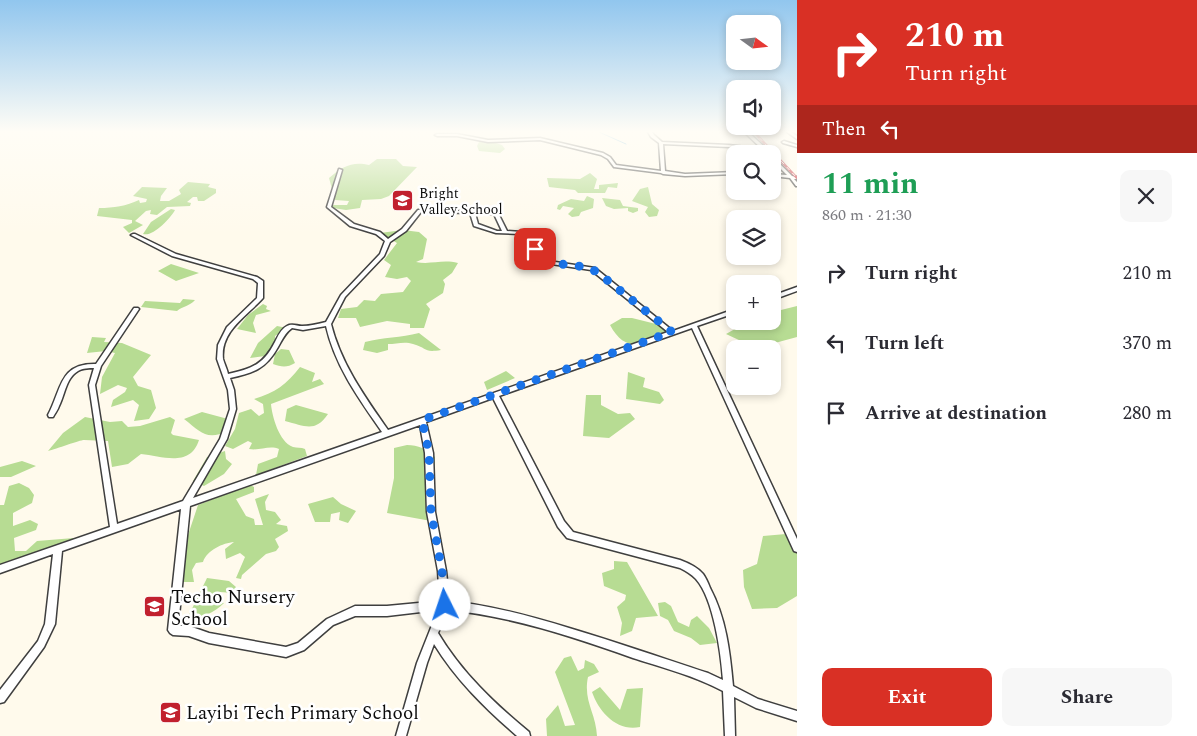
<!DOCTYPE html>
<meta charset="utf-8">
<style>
:root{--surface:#fff;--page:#f7f7f7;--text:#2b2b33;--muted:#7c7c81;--accent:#d93025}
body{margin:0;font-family:Spectral,serif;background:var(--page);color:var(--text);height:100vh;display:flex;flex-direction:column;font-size:19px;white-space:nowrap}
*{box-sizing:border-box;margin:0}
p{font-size:16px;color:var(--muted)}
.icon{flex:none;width:28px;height:28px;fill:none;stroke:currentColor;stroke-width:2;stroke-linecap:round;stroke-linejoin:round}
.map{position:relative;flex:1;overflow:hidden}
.side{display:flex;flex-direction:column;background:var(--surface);width:400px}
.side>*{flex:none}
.top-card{background:#d93025;color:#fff;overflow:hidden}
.needle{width:32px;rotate:105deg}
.fabs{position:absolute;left:726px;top:15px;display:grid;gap:10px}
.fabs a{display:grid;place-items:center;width:55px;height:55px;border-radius:10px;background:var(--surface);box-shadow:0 2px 8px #0003;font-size:25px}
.pin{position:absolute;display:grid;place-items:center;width:42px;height:42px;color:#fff;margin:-21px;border-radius:10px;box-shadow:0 2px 8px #0006}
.me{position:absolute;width:55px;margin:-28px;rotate:356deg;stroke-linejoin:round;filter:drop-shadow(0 0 4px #0008)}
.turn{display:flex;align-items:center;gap:18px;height:105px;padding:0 25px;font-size:22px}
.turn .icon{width:65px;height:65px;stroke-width:2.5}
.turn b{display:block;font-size:35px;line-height:42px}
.then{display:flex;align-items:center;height:48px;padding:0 25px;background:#0003;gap:10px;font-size:19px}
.round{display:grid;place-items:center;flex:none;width:52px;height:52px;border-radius:10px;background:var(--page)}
.head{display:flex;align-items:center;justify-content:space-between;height:85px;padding:0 25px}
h1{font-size:30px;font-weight:700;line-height:38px;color:#1e9e55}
.action{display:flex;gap:10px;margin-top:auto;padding:10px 25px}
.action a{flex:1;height:58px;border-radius:10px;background:var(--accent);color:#fff;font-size:20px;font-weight:700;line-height:58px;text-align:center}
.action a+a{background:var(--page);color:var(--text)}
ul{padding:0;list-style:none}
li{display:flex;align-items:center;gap:15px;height:70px;padding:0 25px}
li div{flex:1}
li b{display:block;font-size:19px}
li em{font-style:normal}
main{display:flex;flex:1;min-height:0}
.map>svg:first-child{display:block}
</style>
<main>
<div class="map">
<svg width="797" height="736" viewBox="0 0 797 736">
<rect width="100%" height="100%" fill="#fffaec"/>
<path fill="#b7dc93" d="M487,140L502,145L505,149L500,153L479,151L477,146L479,142Z
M377,159H396L403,166L417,167L389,196L381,199L362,200L360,208L346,210L333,208L331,205H347L349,201L335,200L329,178C342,167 352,161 369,165Z
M590,173L597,179L594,189H599V185L618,183L617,188L608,187L605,193H578L575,190L549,187L547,178L580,179Z
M188,182L210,184L208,187L216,189V193L204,201H198L197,197H193L187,202L191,203L190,206L167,207L157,215L150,214L151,210L146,211L135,221L143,225L129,233L123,227L132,223V220L97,216L99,208C114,208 126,206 139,200L140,203L146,202L147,199L133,196L142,187L167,188L161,196L160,201H169L181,194L179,190Z
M648,187L652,204L659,210L657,216L649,217L645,212L648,207L632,201L640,189Z
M587,196L594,199L593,208L581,212L579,216L572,217L568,214L574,208L563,206L560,210L557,209L558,205L571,199L584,201Z
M602,198L620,200L623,206L638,208V211L633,213L628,211V208L614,209L606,206Z
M171,209L175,210C170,219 153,237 143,234L151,222Z
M403,230L419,232L427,239L423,259L416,262C431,265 442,259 458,263L452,273L443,280L445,284L443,293L426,304L430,309L424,328H410V324L387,321L360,327L356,318H338L341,309L357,307L364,300L375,301L381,294L403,292L411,281L407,277L397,279L385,277L391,265L384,260L397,243L380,233Z
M171,264L199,273L176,281L158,271Z
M183,299L195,300C190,306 183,306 177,311L141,307L145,301L180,303Z
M263,304L267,306L266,309L271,311L256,315L253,323L256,333L237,329L248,315Z
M797,306V337L756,348L726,334L749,321H772L773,312Z
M622,318H632L664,326L668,334C643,346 625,353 610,325Z
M277,326L287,328L275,336V340L280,342L272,355L250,358L258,343Z
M419,333L441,350C423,353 428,348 413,344C405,341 396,344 388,344V350L377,353L363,350L365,342C383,337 401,338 419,333Z
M92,337L106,338L104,342L122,343L151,355L133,377L138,386L151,390L156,408L149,419L134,421L139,405L133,400L111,407L113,400L125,392L127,388L118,385L100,394L102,377L115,353L106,351L87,353Z
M281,349L289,350L295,363C287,368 281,367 273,364L275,354Z
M300,367L315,373L312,382L320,379L324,384L271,404C272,416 279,442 293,447C297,448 301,447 305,449L307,456L256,475L258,464L277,457L279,449C269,445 260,451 249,449L252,443L248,441L233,449L225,446L235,429L239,413L251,409L259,416L264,413L263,404L254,399C275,393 287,384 300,367Z
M506,371L515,378L487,390L484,382Z
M628,372L645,378L643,387L659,392L664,400L660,404L626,399Z
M586,395H601V405L618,414L630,413L635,419L609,438L583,436Z
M296,405L328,414C315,433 305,426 285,421L287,409Z
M202,412L228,419V431C206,441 201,432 184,419Z
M85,417L110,422L122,421L128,427L140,426L170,417L175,420L171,433L173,435L199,440C190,468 162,456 141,454L128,464L112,467L108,441C100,441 92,440 84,440C80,440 56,449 48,451L63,433Z
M407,445C418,445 427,449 435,457L431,521L387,513L394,478V448Z
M225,451L226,459L232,464L224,474L204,486L193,481L207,457Z
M22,461L36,466L11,477H0V467Z
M19,483L29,488L34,495L32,503L13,513V526L30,520L38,524L36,530L14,538L15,551H26L37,541L74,538L66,544L0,566V505H4L9,486Z
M250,485L254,487V492L236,499L246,516L254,519L255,525H263L255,499L269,494L265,502L266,510L275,512L281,520L276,524L287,526L288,531L275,539L279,547L276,551L266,554L242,575L241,579L236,578L245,557L240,553L226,559L225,549L234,542C223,543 207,550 203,562L196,563L192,570L194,582H182L188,535L198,505Z
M333,497L341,504L356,511L348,523L339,520L340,512L331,514L330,522H315L308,504Z
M786,534L797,552V596L777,608L752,609L744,587L743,570L757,564L763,536Z
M614,561L627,562L658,616L636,618L632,631L620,636L622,623L617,607L625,600L626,595L604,586L602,573L614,569Z
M207,578L229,581L236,587L233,593L220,592L210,598L215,602L224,603C213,614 203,617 188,617Z
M665,602L671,606L678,622L689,627L691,620L697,616L709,628L717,643L700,645L691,638L674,631L668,620L660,616L658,603Z
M571,656L578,671L584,668L585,660L594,664L599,672L588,677C583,701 596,713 597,736H547L546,719L558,705L565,726L575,725L555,672L564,658Z
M600,687L620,710L627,689L643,688L640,727C617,732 599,712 592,692Z"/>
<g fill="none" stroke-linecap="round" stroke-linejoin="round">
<path stroke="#3399d2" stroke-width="1" d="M599,132L626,144"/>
<defs>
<path id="minor" d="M648,132H652L654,135L662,142L729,145L762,149L744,132H748L769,151L767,152L729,147L663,144L665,171L685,174L735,172V174L685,176L663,174L661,173L614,167L608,159L601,155L540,140L488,142L457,136H437L435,135L437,134H457L488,140L540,138L603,153L610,157L616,165L661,171L659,143L651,137Z
M787,132H791L797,136V139Z
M784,141L797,145V147L783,143L782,142Z
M772,156L792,176L797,177V179H794L797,182V186H796L790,178L772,176V174L787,175L772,160Z
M339,169L342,170L331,207L354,224L380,232L388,239L402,229L418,210L496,212L498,213L507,231L522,232L534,244L542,260L595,268L673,331L735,309V313L697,326L797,539V552L794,551L692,328L499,396L564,521L573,532L680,560C688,563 697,567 703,574C706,578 708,583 710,588C726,618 730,652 733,686L758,699L797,711V721L756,708L734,697L735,736H725L723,691C695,676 664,668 633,658C573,637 511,616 448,610L438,633C462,673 494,703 529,732L530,736H517C486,709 456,680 434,644L427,663L406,736H396L417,663L438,610L387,616H355L333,625L304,650L286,657L209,643L189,636L173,635L170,633L168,630L181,509L62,551L55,624L44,647L4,702L0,703V690L38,641L45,624L53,554L0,573V565L110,527L89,385L94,368C89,368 83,368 78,371C66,378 65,394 59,406C58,410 55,413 53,417H49L48,415C62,389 59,363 96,364L134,308H138L139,309L101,366L95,385L117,524L183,501L220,439L230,409L228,390L217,359L218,345L227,327L257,298L258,283L253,279L172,256L131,235L133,234H135L176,254L257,277L263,281V298C247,316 220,331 223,359C224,363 227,369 228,374C252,369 264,364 275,342C278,336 281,329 287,326C292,323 297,326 302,326C310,326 318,324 326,322L341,295L380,254L385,241L376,234L350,226L327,207ZM421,212L470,213L474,226L496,233L519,234L530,246L538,262L591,270L668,332L388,430C365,397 341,364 331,324L345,297L384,256L390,242L406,231ZM475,213L494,214L502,231H497L478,224ZM326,326C335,366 359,399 382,432L193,498L227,439L236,409L234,390L230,378C253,373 266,369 278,347C282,340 285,333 292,328L303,330ZM493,398L558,527L567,538L680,568C686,571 691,574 696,579C714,599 721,654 723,680L708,673C662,658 616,642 569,628C530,616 490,605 449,601L446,571L435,512L433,453L426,422ZM420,425L425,453L427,512L438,571L440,601L387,606H355L327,619L298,643L286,647L209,633L189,626H178L190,506Z
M797,287V291L772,300V296Z"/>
</defs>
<use href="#minor" stroke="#3f3f3f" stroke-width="3"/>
<use href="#minor" fill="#fff" fill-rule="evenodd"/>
<defs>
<path id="rail" d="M754,132L797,178"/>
</defs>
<use href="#rail" stroke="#c1202e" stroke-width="2.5"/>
<use href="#rail" stroke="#fff" stroke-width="1" stroke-dasharray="4" stroke-linecap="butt"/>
</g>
<linearGradient id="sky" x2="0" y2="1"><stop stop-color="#91c6ee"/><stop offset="0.56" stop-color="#fffdf6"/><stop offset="1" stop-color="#fffdf6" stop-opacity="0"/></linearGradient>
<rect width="797" height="235" fill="url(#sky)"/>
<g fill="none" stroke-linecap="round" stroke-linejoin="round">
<path stroke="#1a73e8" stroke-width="9" stroke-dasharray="0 16.2" d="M445,605L442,571L431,512L429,453L422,420L672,332L597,272L587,267L542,262L535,249"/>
</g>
<defs>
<symbol id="school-square" viewBox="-11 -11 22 22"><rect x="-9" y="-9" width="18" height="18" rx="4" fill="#c1202e" stroke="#fff"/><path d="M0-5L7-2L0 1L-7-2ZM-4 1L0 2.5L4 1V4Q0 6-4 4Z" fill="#fff"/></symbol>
</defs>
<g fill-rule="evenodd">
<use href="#school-square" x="390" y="188" width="25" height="25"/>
<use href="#school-square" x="142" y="594" width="25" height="25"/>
<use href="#school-square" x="158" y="700" width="25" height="25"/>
</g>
<g text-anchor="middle" stroke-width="5" stroke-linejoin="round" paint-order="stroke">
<g font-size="14" fill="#0c0c0c" stroke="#fff" text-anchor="start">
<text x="419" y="198">Bright<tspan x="419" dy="16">Valley School</tspan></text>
</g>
<g font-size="19" fill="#0c0c0c" stroke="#fff" text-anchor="start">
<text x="171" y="603">Techo Nursery<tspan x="171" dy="22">School</tspan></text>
<text x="186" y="719">Layibi Tech Primary School</text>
</g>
</g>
</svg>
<div class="fabs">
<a><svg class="needle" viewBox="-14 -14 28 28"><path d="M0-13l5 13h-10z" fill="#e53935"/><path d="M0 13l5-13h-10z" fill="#7c7c81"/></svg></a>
<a><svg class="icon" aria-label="sound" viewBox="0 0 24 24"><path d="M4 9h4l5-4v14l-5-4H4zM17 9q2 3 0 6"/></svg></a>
<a><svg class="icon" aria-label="search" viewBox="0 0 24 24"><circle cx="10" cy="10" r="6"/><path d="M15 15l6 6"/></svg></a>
<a><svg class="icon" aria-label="layers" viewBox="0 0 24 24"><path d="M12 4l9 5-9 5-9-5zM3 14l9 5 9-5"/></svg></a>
<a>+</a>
<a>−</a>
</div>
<div class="pin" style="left:535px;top:249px;background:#d93025"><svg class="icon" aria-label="arrive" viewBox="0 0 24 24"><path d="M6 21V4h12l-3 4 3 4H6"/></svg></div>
<svg class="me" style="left:445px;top:605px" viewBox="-20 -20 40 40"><circle r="19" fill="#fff"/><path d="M0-13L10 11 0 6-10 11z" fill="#1a73e8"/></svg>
</div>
<section class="side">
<div class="top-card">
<div class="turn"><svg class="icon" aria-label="right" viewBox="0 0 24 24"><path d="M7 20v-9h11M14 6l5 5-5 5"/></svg><div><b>210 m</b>Turn right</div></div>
<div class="then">Then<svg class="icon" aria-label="left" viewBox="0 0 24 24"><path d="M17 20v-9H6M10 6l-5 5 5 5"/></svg></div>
</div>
<div class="head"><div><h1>11 min</h1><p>860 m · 21:30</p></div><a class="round"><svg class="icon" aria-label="close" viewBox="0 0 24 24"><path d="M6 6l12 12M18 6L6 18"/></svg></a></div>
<ul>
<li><svg class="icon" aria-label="right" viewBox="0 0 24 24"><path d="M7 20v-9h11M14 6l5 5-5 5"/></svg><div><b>Turn right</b></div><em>210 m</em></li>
<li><svg class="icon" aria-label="left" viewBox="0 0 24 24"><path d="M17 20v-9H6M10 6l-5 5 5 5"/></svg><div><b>Turn left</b></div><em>370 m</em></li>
<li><svg class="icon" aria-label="arrive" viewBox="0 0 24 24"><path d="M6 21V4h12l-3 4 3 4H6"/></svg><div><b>Arrive at destination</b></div><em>280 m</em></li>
</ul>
<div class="action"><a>Exit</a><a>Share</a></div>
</section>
</main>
